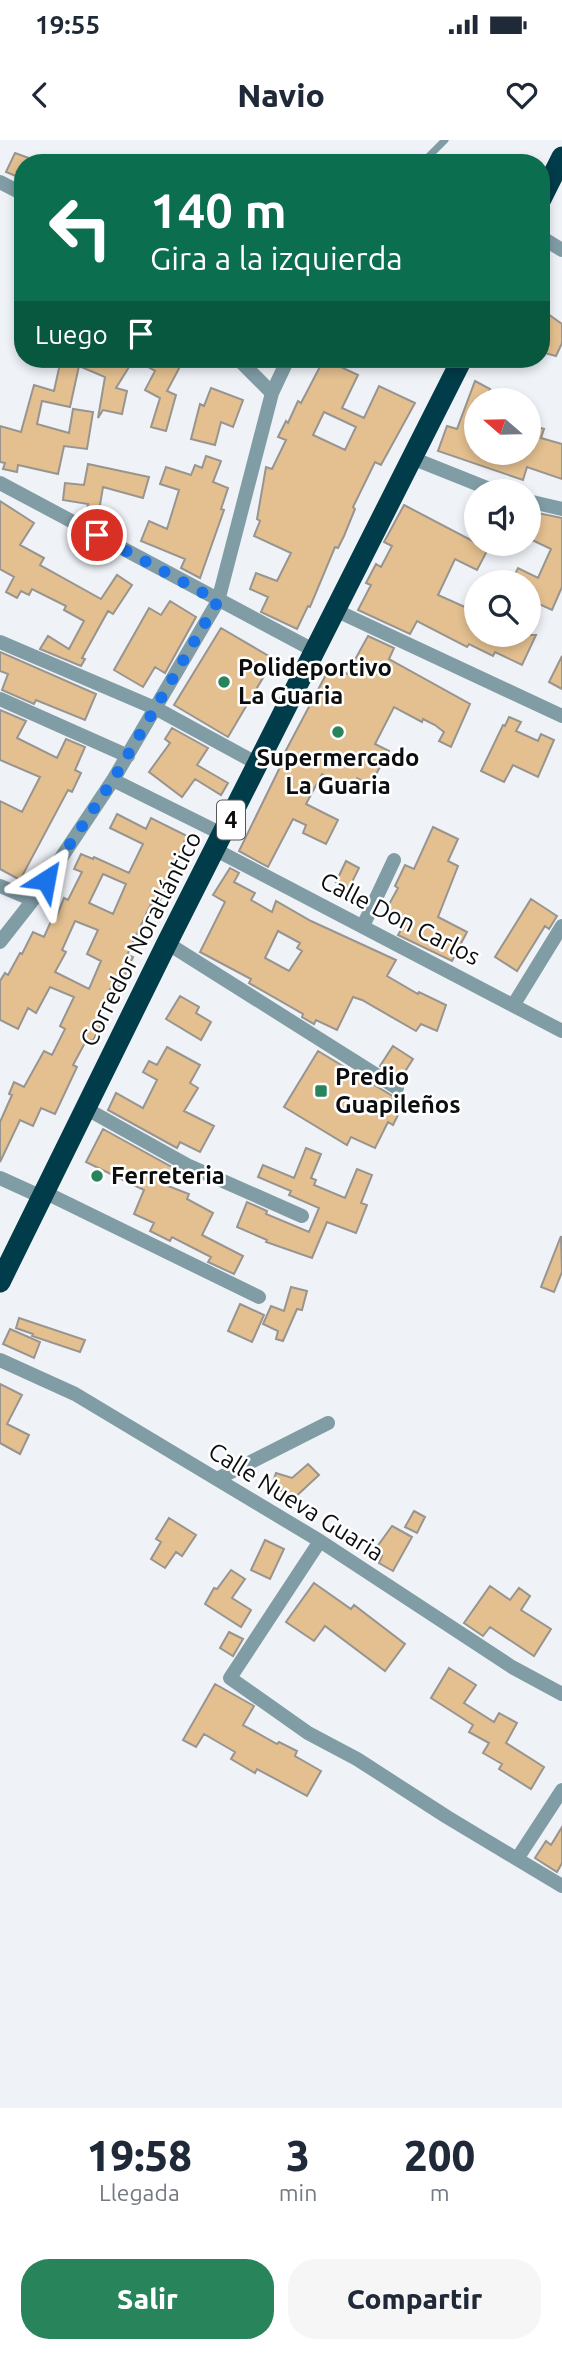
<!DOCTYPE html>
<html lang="es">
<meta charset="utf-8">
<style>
:root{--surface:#fff;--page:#f6f6f7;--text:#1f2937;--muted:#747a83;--accent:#28845a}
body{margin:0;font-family:Ubuntu,sans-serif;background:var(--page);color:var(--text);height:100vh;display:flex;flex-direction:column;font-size:26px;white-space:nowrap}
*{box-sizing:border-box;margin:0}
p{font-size:23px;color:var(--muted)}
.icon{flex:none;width:38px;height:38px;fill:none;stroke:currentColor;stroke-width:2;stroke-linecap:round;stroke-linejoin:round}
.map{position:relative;height:1968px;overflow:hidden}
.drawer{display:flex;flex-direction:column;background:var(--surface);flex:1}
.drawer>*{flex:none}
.top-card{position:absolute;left:14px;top:14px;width:536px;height:214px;border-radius:28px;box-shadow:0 4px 10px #0003;background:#0b6e4f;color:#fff;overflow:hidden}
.needle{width:46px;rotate:290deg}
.controls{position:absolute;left:464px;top:248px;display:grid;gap:14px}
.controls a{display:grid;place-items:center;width:77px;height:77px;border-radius:50%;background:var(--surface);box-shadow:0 4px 10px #0003;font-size:35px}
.pin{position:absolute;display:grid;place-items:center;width:60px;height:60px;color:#fff;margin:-30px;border:4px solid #fff;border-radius:50%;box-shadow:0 2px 7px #0007}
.me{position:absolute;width:77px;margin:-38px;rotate:34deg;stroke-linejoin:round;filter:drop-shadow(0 0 5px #0008)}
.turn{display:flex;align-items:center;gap:24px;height:147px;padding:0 21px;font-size:32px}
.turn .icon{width:91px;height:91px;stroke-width:2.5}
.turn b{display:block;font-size:49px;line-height:60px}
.then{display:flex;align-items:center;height:66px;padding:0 21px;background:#0003;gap:14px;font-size:26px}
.eta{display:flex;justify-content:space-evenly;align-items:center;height:119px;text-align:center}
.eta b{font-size:42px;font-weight:800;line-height:49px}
.button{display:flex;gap:14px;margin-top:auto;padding:14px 21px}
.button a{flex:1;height:80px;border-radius:28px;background:var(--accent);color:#fff;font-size:28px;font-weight:800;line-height:80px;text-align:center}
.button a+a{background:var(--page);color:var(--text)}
.status{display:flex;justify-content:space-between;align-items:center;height:49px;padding:0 35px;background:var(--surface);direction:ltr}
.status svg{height:19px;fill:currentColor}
header{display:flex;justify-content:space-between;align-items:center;height:91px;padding:0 21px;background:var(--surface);font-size:32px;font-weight:800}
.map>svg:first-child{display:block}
</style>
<div class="status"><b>19:55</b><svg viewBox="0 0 49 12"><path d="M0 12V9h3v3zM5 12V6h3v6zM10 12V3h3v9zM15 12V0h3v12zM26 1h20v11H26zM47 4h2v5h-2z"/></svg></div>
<header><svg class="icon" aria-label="back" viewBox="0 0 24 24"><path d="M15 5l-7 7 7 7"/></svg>Navio<svg class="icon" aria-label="heart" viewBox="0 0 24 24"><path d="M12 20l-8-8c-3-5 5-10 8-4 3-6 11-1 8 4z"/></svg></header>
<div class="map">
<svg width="562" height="1968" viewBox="0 0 562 1968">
<rect width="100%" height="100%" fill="#eff2f7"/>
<path fill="#e4c090" stroke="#98948f" stroke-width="2" fill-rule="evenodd" d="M15,13L29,18L27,23H23L18,37L6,32Z
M541,169L562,184V203L556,216L541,212Z
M61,219H184L167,251L176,255L166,291L151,287L160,258L145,250L155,231L134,219L116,248L127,251L122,274L103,270L98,278L105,237L79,226L70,267L42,261L37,284L69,293L73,269L93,272L87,309L64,306L58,334L18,325L17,332L3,329L5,323L0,322V286L21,292L34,245L54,251Z
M324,219L358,235L342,268L364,278L379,246L415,263L381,325L375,322L353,367L355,369L344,396L338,408L335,407L310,467L308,466L297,489L261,472L268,457L250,449L256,433L277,441L291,413L254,396L260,381L257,379L266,327L272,329L286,300L278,297L286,281L288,283L298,261L301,263ZM324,272L356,287L345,310L313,295Z
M475,241L490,249L486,261H476V313H528V284L544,289L541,298L562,304V339L527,327L523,340L438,311L447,286L457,289Z
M211,248L243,260L233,287L221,282L215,305L191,299L200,264L204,266Z
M206,316L221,321L213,342L228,348L221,369L224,370L200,438L181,428L185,419L141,401L149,381L167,389L179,350L160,344L166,327L191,335L195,325L202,328Z
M88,324L149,337L143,358L103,347L98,377L86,375L88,364L63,360L65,343L84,345Z
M0,361L34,383L20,405L44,418L40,425L101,459L117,435L132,445L113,474L108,471L82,518L85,519L81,526L40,509L48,496L69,509L84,481L64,470L66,466L32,449L29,455L21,451L17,458L6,452L14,437L0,429Z
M404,365L488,409L477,430L455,419L438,455L476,472V495H536L522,525L495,512L493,516L469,504L467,507L417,481L410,494L358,470L371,445L366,443L376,424L381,427L392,406L384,402Z
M528,371L562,378V447L552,470L528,459V443H511L518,428L538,438L551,409L528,398Z
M170,461L196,477L165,533L155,527L143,547L114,530L149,468L161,475Z
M221,488L274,519L228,597L174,565Z
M368,496L394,508L389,519L470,564L451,607L439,601L444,592L435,585L423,579L422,582L394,567L375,604L389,611L370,645L357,638L351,649L322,634L306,664L338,680L326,704L303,693L306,685L293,679L268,727L239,711L286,615L284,614L331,525L347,534Z
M0,512L96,554L85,580L36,560L34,564L2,550L8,534L0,531Z
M562,516V549L549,542Z
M0,570L26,581L17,598L57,618L66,599L85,607L75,630L81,633L72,652L68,650L20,740L0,729V661L22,672L40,637L0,620Z
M509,577L521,582L516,591L538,601L541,594L554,600L538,637L513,625L504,642L481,631L503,585L505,586Z
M172,588L208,608L197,625L228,643L221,655L195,639L182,657L149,632L170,603L165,599Z
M117,674L146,689L151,678L187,696L164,745L168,747L156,767L151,764L127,815L133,817L125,835L117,850L111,847L95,882L101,884L93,901L87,899L73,925L77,927L55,974L41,968L33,986L20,980L0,1022V982L12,955L9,954L14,942L24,947L44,911L52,915L65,889L60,886L74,857L50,847L36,873L28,868L18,889L0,880V841L5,833L8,835L20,813L22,814L33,792L44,797L52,779L55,780L64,758L68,760L82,732L74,729L81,714L93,719L94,717L129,733L143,704L110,688ZM103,734L126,744L113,774L89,763ZM75,781L98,790L87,814L101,821L89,849L55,832L66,812L62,810Z
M433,687L458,699L448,721L458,726L438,777L467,792L452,821L398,795L407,779L387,768L398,748L395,746L405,725L414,729Z
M346,721L359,728L349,748L336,742Z
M230,728L239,733L234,742L255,753L251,760L272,772L276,761L311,781L396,820L387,836L418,854L419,852L446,865L437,891L421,884L416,891L362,860L353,857L337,890L316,880L314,884L302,877L303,874L249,843L251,839L200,812L225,762L213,755ZM278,791L300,803L297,808L302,811L289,831L265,818Z
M531,759L557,776L549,789L545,786L517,831L495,817Z
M180,856L199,867L196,873L211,882L201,900L166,879Z
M393,906L413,919L400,939L380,926Z
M167,907L200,925L190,943L198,948L184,971L214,986L200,1012L180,1002L177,1008L108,970L116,953L143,968L157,940L143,932L149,921L157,925Z
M318,911L404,963L393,985L388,982L375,1008L351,997L347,1005L284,967Z
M103,989L177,1030L168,1046L189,1054L187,1059L213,1073L202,1095L243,1116L234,1134L208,1122L211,1117L172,1097L170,1101L150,1091L154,1083L134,1074L144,1050L86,1022Z
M306,1008L321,1014L311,1038L316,1040L314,1045L345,1058L357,1029L372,1035L361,1063L367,1065L356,1093L327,1082L312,1118L266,1102L267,1100L237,1087L247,1062L267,1071L266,1074L309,1092L319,1068L289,1055L291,1051L258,1037L263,1025L294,1038Z
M561,1096L562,1132L554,1152L541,1147Z
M291,1147L307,1151L302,1170L297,1169L283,1201L276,1199L278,1191L263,1184L271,1166L284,1171Z
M240,1164L264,1175L252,1202L228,1191Z
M19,1178L85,1200L80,1212L32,1196L33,1194L16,1188Z
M10,1189L40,1202L34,1218L3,1204Z
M0,1244L22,1255L7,1284L29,1295L20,1314L0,1303Z
M308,1324L319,1335L292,1360L284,1352L271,1348L276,1333L292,1338Z
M414,1371L425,1377L417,1393L405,1387Z
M169,1378L196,1395L182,1416L176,1412L165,1428L151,1419L161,1402L156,1399Z
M392,1386L412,1397L393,1431L379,1423L382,1416L374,1411Z
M265,1400L284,1409L270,1439L251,1430Z
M231,1430L245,1439L232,1458L251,1470L241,1487L205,1464L214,1448L217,1449Z
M314,1443L351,1469L354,1465L405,1504L385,1531L325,1486L314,1501L286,1482Z
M490,1446L510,1460L519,1448L530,1456L521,1470L551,1489L534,1516L490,1487L483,1496L464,1483Z
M229,1492L243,1499L233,1516L220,1508Z
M449,1528L476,1545L464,1563L494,1582L499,1573L517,1583L506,1603L544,1627L531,1649L499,1629L502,1624L483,1613L489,1603L469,1592L473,1585L431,1558Z
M215,1544L254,1566L243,1585L277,1604L279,1602L297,1611L295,1616L321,1631L307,1656L257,1629L255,1633L231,1619L235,1612L204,1594L196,1607L183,1600Z
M562,1687V1723L557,1732L535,1718L546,1701L551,1705Z"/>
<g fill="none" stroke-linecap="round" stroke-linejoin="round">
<path stroke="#809ca5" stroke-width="7" d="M422,23L445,0"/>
<path stroke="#809ca5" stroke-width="14" d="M0,42L23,54
M541,97L562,110
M238,219L272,253
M412,318L497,352
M0,343L315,511
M528,361L562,369
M335,470L562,576
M0,502L157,569L258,624
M0,559L128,616
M113,640L224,695
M216,710L562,891
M0,746L33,760
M363,786L394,720
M0,802L33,760L113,640L218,461L272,253L288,219
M167,803L397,948
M514,864L562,786
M85,968L189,1026L302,1076
M0,1038L42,1057
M44,1052L259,1157
M0,1220L75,1254L320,1401L512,1527L562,1554
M217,1339L328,1283
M320,1401L230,1538L308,1593L357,1619L447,1677L562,1746
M517,1719L562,1650"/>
<path stroke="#003c49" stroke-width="21" d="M541,59L562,17
M0,1142L167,803L462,219"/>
</g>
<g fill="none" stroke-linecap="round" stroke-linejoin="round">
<path stroke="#1a73e8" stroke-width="12" stroke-dasharray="0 21.6" d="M46,740L113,640L218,461L97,395"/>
</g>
<g fill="#28845a" stroke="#fff" stroke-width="2.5">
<circle cx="224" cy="542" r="7"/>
<circle cx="338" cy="592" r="7"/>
<rect x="314" y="944" width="14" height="14" rx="3.5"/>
<circle cx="97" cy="1036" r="7"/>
</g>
<g text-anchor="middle" stroke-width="5" stroke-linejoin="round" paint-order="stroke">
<rect fill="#fff" stroke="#555656" stroke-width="2" x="217" y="660.5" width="28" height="39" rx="5"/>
<g font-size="23" font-weight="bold" fill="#0c0d0e">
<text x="231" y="688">4</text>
</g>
<g font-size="24" font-weight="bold" fill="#0c0d0e" stroke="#fff" text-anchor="start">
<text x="238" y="536">Polideportivo<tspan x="238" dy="28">La Guaria</tspan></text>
<text x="338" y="626" text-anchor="middle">Supermercado<tspan x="338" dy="28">La Guaria</tspan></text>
<text x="335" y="945">Predio<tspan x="335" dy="28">Guapileños</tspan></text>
<text x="111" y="1044">Ferreteria</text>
</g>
<g font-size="24" fill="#0c0d0e" stroke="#fff">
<text transform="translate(400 779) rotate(27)" y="8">Calle Don Carlos</text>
<text transform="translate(141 799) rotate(-63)" y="8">Corredor Noratlántico</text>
<text transform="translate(296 1362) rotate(32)" y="8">Calle Nueva Guaria</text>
</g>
</g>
</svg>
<div class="controls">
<a><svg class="needle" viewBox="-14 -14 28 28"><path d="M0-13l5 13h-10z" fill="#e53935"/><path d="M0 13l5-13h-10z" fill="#747a83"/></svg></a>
<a><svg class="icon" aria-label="sound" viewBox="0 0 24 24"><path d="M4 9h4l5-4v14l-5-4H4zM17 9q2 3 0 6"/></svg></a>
<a><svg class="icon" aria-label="search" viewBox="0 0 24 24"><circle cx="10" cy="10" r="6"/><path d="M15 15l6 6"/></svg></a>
</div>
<div class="pin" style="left:97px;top:395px;background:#d93025"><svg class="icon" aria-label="arrive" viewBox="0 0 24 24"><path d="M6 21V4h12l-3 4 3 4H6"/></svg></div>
<svg class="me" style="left:46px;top:740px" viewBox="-20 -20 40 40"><path d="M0-17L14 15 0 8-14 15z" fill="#1a73e8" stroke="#fff" stroke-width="4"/></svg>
<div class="top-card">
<div class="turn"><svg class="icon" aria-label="left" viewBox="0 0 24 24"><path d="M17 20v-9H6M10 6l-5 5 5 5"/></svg><div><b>140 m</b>Gira a la izquierda</div></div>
<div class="then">Luego<svg class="icon" aria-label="arrive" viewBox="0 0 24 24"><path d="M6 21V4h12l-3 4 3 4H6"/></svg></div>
</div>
</div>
<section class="drawer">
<div class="eta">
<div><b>19:58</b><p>Llegada</p></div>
<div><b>3</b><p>min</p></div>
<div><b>200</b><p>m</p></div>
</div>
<div class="button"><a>Salir</a><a>Compartir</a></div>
</section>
